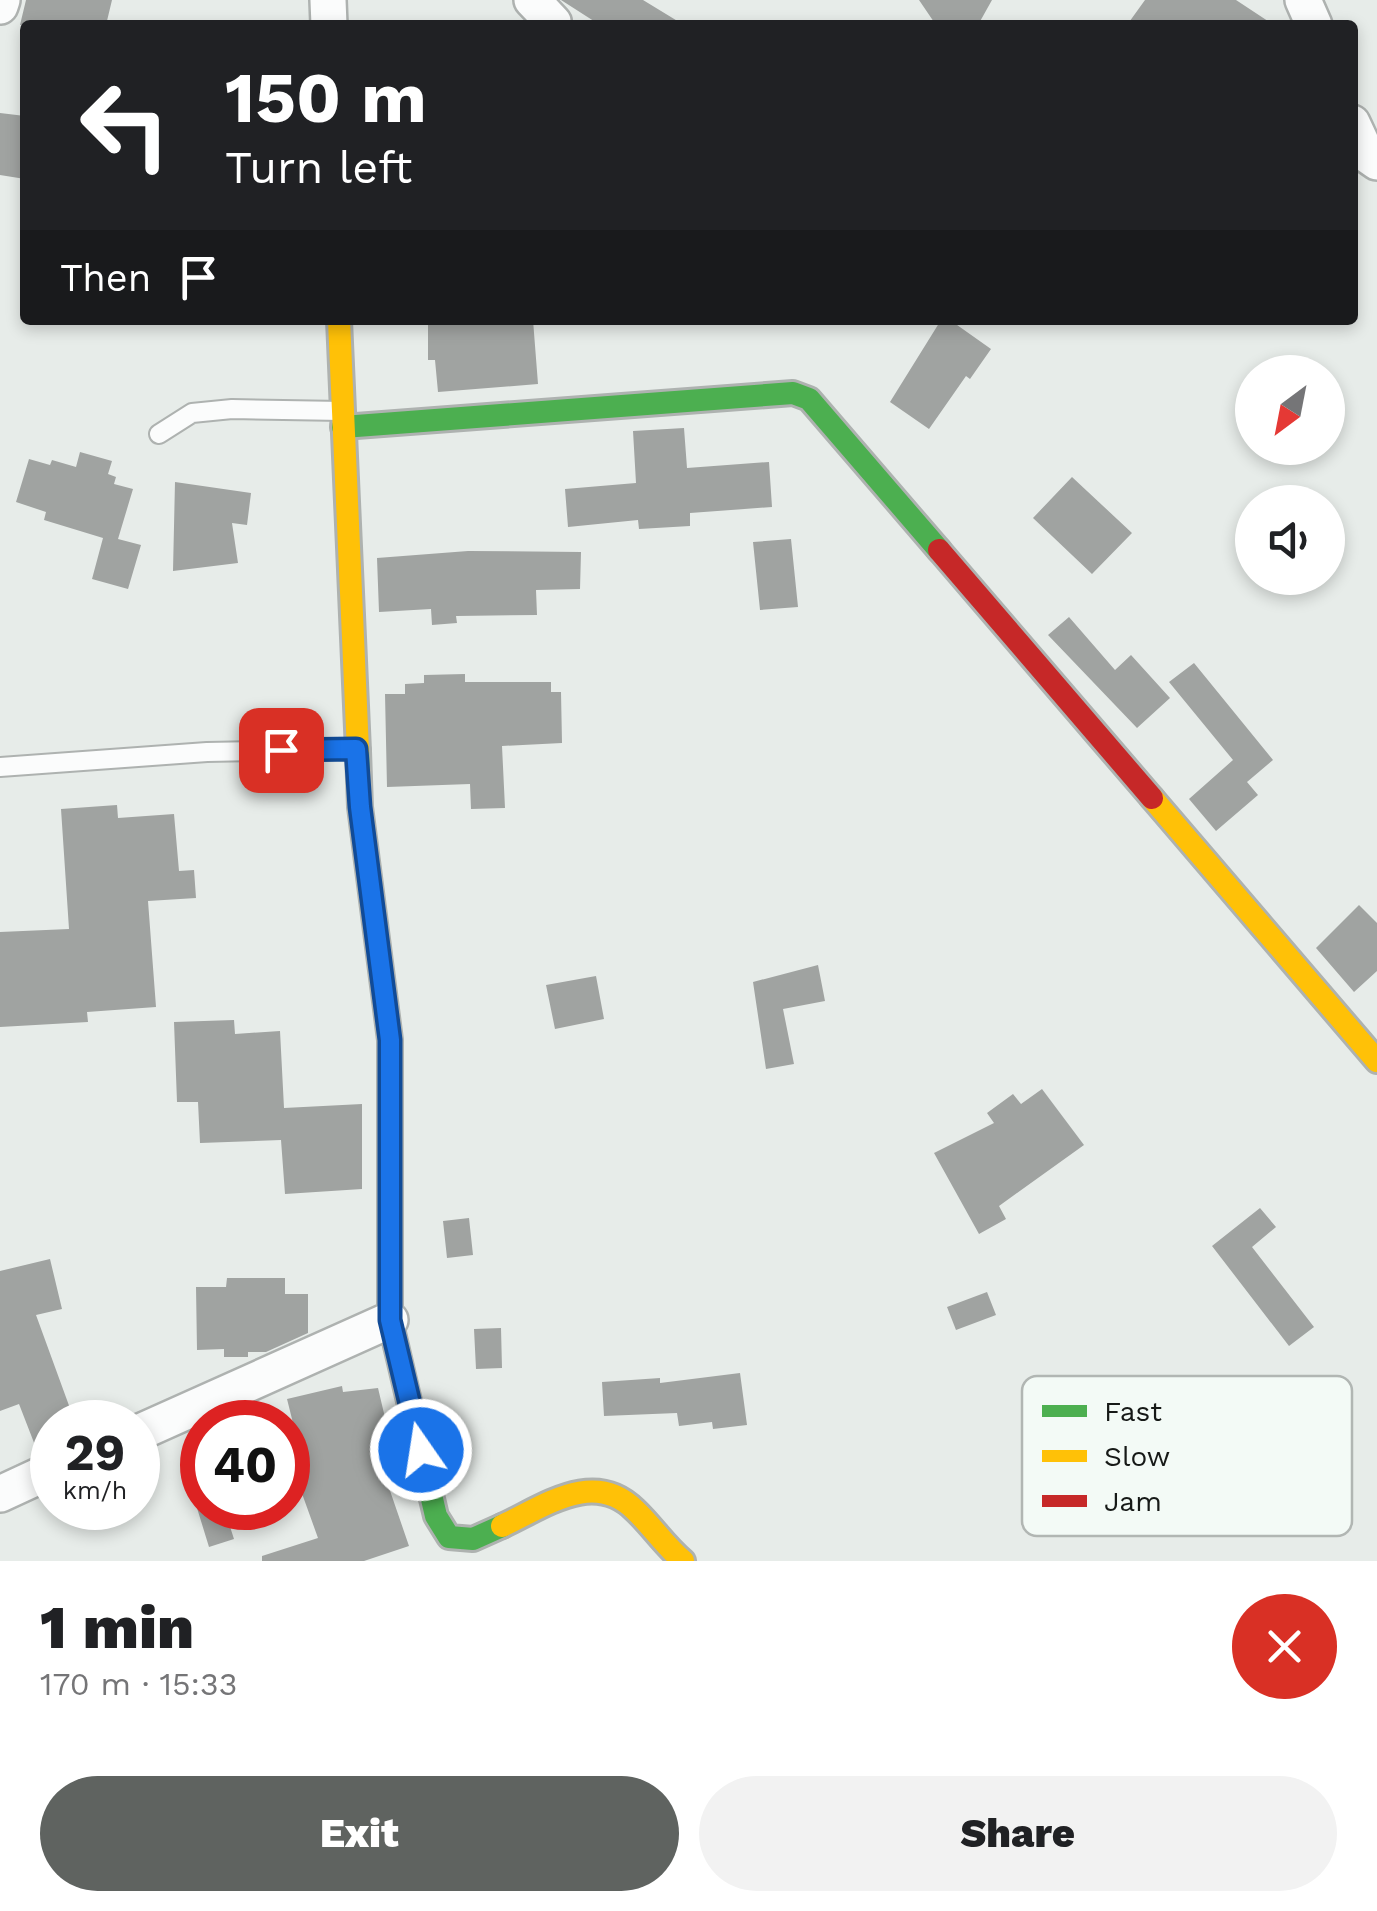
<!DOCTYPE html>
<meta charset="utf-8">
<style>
:root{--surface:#fff;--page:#f2f2f2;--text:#202124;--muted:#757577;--accent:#5f6360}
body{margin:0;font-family:"Work Sans",sans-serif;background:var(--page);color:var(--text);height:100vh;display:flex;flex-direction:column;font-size:38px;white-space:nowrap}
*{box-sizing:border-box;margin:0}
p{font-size:32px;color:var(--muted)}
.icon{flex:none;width:55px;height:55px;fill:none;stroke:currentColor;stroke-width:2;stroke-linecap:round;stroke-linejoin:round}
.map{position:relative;height:1561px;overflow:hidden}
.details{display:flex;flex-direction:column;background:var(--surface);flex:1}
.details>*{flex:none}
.guide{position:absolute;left:20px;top:20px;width:1338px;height:305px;border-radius:10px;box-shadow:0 5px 15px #0003;background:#202124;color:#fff;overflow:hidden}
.needle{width:65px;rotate:212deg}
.controls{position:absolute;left:1235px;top:355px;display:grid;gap:20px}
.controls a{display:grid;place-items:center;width:110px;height:110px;border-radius:50%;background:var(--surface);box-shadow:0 5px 15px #0003;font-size:50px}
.speed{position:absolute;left:30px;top:1400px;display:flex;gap:20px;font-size:50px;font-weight:700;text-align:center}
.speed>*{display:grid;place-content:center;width:130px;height:130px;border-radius:50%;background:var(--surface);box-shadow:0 5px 15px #0003;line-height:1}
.speed small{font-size:25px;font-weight:400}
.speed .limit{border:15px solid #d22;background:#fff;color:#111}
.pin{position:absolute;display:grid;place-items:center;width:85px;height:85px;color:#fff;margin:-42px;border-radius:20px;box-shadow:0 5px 15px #0006}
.me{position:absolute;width:110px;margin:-55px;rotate:347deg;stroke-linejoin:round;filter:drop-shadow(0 0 8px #0008)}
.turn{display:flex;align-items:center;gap:35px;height:210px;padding:0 40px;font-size:45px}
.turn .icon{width:130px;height:130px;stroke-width:2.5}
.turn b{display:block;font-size:70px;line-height:85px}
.then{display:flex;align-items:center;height:95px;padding:0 40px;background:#0003;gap:20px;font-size:38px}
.round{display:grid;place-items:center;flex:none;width:105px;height:105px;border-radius:52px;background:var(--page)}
.overview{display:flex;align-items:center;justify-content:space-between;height:170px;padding:0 40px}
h1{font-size:60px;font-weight:800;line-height:75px}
.action{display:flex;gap:20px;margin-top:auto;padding:20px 40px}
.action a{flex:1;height:115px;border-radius:60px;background:var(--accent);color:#fff;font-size:40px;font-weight:800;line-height:115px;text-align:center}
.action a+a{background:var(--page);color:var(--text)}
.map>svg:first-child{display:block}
</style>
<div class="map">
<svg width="1377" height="1561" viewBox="0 0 1377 1561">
<rect width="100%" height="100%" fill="#e7ece9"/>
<path fill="#a0a3a1" d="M26,0H112L106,25H20Z
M561,0H643L684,25H600Z
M919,0H992L978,25H936Z
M1145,0H1236L1274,25H1127Z
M0,113L25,116V179L0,175Z
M428,320H533L538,384L438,392L435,360H428Z
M941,320H950L991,349L970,379L966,376L929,429L890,402Z
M684,428L687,468L769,462L772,507L690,513V526L639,529L638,520L568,527L565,489L636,483L633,431Z
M80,452L112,461L108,474L116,477L114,484L133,489L118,539L141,545L128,589L92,579L103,538L44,520L46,512L16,502L29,459L50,465L52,460L76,467Z
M1072,477L1132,533L1092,574L1033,518Z
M175,482L251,493L247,525L232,523L238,563L173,571Z
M791,539L798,607L760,610L753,542Z
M468,551L581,552L580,589L536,590L537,615L456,616L457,623L432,625L431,609L379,612L377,558Z
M1069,617L1115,670L1131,655L1170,698L1137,728L1048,635Z
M1194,663L1273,760L1247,782L1258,795L1216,831L1189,799L1233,760L1169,682Z
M465,674V682H551V692H561L562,743L502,746L505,808L471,809L470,784L387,787L385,694H405V684L424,683V675Z
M117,805L118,818L174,814L179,871L194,870L196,898L148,901L156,1007L87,1012L88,1022L0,1027V932L69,929L61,809Z
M1359,905L1377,923V971L1354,992L1316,948Z
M818,965L825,1001L783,1009L794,1064L766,1069L753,982Z
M596,976L604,1019L555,1029L546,985Z
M234,1020L235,1034L280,1031L284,1108L362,1104V1189L285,1194L281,1140L200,1143L198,1102H177L174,1022Z
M1042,1089L1084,1145L999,1206L1006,1219L979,1234L934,1153L994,1123L987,1113L1013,1094L1021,1104Z
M1260,1208L1276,1227L1252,1247L1314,1327L1289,1346L1212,1246Z
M469,1218L473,1255L447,1258L443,1221Z
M50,1259L62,1309L36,1315L75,1422H52V1449L38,1453L19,1404L0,1411V1271Z
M227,1278H285V1294H308V1333L266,1352H248V1357H224V1349L197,1350L196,1287H226Z
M987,1292L996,1315L956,1330L947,1307Z
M501,1328L502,1368L476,1369L474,1329Z
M740,1373L747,1425L713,1429L712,1422L679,1426L677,1413L604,1416L602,1382L660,1378V1383Z
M342,1386L343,1392L378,1388L399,1477L386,1479L409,1546L364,1561H262V1556L318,1538L300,1488L295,1489L288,1453L300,1451L287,1399Z
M197,1508H224L234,1539L209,1547Z"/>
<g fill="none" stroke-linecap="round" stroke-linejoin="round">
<defs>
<path id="lane" d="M159,434L192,413L232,409L342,411
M0,767L207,752L355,749"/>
<path id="street" d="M328,0L329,25
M532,0L553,22L552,25
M1303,0L1314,25
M0,6L2,0
M1352,123L1367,155L1377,162
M138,1433L390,1320
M0,1494L52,1470"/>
<path id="fast" d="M343,427L793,393L809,399L939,550
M358,751L360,807L390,1040V1320L436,1516L449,1537L473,1539L502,1526"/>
<path id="slow" d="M339,320L358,751
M1152,798L1377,1061
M502,1526C545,1506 594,1469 635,1510C652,1526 665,1546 683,1561"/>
<path id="jam" d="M939,550L1152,798"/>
</defs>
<use href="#lane" stroke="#aeb2b0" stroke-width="22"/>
<use href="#street" stroke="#aeb2b0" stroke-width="40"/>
<use href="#fast" stroke="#aeb2b0" stroke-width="28"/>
<use href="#slow" stroke="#aeb2b0" stroke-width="28"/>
<use href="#jam" stroke="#aeb2b0" stroke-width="28"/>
<use href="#lane" stroke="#fbfcfc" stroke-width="18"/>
<use href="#street" stroke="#fbfcfc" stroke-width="35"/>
<use href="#fast" stroke="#4caf50" stroke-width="22"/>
<use href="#slow" stroke="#ffc107" stroke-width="22"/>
<use href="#jam" stroke="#c62828" stroke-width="22"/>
</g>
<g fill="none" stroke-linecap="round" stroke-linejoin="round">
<defs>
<path id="route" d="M281,750L356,749L360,807L390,1040V1320L421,1450"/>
</defs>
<use href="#route" stroke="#114b97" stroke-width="25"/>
<use href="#route" stroke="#1a73e8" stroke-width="18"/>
</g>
<rect x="1022" y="1376" width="330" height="160" rx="15" fill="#f3faf6" stroke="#b1b6b3" stroke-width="2.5"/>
<rect x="1042" y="1405" width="45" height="12" fill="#4caf50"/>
<rect x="1042" y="1450" width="45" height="12" fill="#ffc107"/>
<rect x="1042" y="1495" width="45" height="12" fill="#c62828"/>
<g font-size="28" fill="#161917">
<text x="1104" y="1421">Fast</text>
<text x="1104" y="1466">Slow</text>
<text x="1104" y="1511">Jam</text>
</g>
</svg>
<div class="controls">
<a><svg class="needle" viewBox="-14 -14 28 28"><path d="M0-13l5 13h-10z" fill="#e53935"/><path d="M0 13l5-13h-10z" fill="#757577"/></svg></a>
<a><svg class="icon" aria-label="sound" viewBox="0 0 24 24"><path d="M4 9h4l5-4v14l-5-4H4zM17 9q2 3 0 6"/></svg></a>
</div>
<div class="speed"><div>29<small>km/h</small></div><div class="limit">40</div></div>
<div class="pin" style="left:281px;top:750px;background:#d93025"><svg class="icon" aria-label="arrive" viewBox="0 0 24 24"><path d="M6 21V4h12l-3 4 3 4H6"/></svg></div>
<svg class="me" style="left:421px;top:1450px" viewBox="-20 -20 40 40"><circle r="17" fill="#1a73e8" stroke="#fff" stroke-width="3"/><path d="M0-11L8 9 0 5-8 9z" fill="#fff"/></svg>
<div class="guide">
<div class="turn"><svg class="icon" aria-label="left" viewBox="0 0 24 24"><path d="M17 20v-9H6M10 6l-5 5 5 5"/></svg><div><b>150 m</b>Turn left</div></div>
<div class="then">Then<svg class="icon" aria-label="arrive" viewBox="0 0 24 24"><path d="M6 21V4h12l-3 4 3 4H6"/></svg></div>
</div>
</div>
<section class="details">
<div class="overview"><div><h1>1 min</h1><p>170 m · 15:33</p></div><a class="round" style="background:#d93025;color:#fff"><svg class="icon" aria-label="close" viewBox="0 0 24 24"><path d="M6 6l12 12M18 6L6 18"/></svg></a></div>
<div class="action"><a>Exit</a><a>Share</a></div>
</section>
